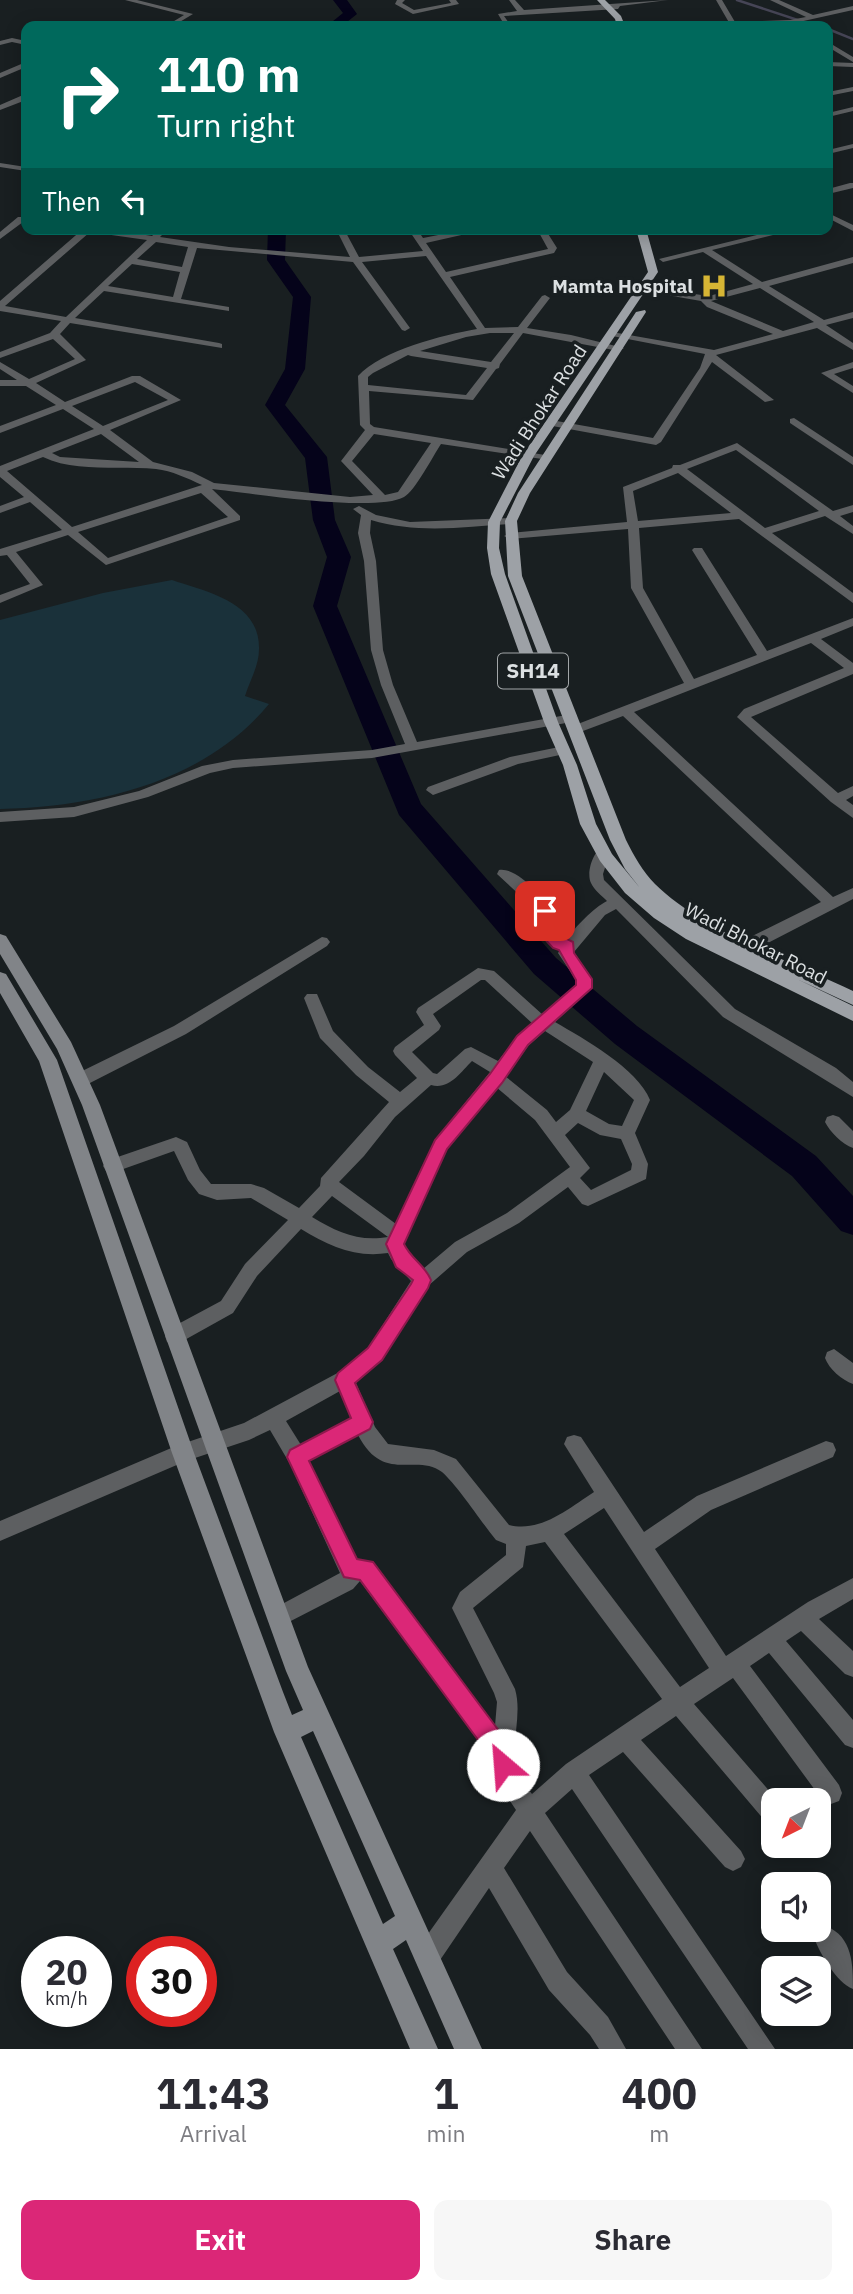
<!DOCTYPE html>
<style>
:root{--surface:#fff;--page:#f7f7f7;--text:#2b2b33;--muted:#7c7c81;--accent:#db2777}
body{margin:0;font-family:"IBM Plex Sans",sans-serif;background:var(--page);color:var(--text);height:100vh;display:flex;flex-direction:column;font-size:26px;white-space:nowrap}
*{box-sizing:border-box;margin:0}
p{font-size:23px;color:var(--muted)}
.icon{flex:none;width:38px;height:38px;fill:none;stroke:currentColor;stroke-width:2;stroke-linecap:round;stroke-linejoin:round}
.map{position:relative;height:2049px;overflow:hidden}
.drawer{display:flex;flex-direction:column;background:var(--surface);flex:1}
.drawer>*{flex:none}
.top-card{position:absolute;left:21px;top:21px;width:812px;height:214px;border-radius:14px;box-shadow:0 4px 18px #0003;background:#00695c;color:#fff;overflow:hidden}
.needle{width:46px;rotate:222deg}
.tools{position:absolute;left:761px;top:1788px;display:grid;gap:14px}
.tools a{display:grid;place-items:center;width:70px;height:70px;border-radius:14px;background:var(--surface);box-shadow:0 4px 18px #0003;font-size:35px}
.speed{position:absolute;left:21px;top:1936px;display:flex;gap:14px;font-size:35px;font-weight:700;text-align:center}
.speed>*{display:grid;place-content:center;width:91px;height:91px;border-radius:50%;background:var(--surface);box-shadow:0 4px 18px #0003;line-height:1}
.speed small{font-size:18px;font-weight:400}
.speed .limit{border:10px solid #d22;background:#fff;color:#111}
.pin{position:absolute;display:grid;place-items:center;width:60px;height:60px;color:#fff;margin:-30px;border-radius:14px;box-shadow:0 4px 10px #0006}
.me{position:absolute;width:77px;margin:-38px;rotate:333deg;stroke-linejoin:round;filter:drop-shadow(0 0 5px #0008)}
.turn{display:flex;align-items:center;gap:24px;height:147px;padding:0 21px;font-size:32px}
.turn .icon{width:91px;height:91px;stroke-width:2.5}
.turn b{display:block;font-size:49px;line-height:60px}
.then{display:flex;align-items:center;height:66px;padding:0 21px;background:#0003;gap:14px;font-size:26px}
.eta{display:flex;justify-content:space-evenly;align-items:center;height:119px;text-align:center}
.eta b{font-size:42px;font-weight:700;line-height:49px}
.cta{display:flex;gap:14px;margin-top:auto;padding:14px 21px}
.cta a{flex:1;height:80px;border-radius:14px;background:var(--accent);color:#fff;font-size:28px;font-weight:700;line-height:80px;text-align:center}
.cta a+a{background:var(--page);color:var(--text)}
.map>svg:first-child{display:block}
</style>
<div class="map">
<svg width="853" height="2049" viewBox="0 0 853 2049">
<rect width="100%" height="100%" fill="#191f21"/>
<path fill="#1a313a" d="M172,580C207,592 260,602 259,649C259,666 250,680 245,696L269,704C205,782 97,807 0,809V620L103,593Z"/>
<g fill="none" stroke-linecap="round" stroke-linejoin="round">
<path stroke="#464556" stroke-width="2.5" d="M737,0L816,26
M828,29L853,39"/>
<path fill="#05031a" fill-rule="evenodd" d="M333,0H347L357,14L342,26H327L343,13Z
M268,229H286L285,260L311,297L305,369L285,405L327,457L335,520L351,557L337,606L421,804L556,958L637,1026L816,1156L853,1196V1235L841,1231L792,1176L615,1044L534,974L399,815L313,606L327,557L313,520L305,458L265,405L285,369L293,297L267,260Z"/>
<path fill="#5d5f61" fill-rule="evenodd" d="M125,0H137L193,14L173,26H166L184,15Z
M397,0H405L402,3L414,10L451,3L449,0H456L459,4L413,14L395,4Z
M509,0H515L524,10L668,0L620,6L618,9L504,16L511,26H505L498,14L517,11Z
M716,0H722L735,22L790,20L806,17L770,0H779L813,15L853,6V10L790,24L731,26Z
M12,38L26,41V45L12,42L0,45V41Z
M828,42L853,57V62L828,47Z
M26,62V67L0,78V73Z
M828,62L853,63V67L828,66Z
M853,87V91L828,96V92Z
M23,95H26V100L0,110V105Z
M853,107V111L828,117V113Z
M853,144V148L828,154V150Z
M0,163L26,167V171L0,167Z
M850,183H853V188L828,194V189Z
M828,213L853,225V231L828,218Z
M18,217H26V223L23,222L0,239V232Z
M83,229H108L152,236L159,229H168L160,237L229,247L350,257L336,229H344L359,257L423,251L408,229H417L423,238L469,229H488L426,243L446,272L548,249L537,229H545L557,248L554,253L450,277L485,328L518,327L542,296L545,295L550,298L527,328L571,335L624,348L619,351L523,333L500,364L499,368L496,369L473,400L369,391L370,424L374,427L545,455L549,456V460L441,444C433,456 415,491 404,497C375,513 250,493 212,489L240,516V520L106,565L68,535L16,552L43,585L0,603V595L30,584L7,555L0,556V549L62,530L30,502L0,513V506L24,497L0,477V466L94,429L63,409L0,433V426L56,405L26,386H0V380H17L0,369V362L29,379L75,359L53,339L0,358V352L50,333L61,321L0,311V301ZM90,232L147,240L66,317L5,306ZM156,242L188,247L182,267L137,259ZM197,248L353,262L402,330L405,331L410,328L362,262L426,256L477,329C443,335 382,350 358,376L360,425L365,430L341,461L373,495L350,497L214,483L192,472L153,462L110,430L181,400L140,376H132L65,402L36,383L86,360L60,334L70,323L222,348V344L219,343L75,318L104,291L229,311V307L181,299ZM132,264L180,272L173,297L108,286ZM490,333H514L491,362L420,351L466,337ZM408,355L411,356L487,368L466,395L368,385V377L373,373ZM135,382L168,400L103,426L72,406ZM101,434L139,462L60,457L52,453ZM374,434L431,443L398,492L385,495L352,461ZM43,457C76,473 120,465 156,469C172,471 187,478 202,485L72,527L7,471ZM201,493L228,517L108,558L78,532Z
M781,229H797L712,250L762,282L853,257V263L769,286L824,320L853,312V318L826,325L853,343V350L817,328L716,355L774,400L765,402L712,362L661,442L656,445L547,425V421L551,420L653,438L700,368L705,354L607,335L612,332L714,350L773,334L707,307L701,301L638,290L643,287L709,296L753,284L703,252L663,262L659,259ZM760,288L814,322L783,331L711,301Z
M853,362V368L834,374L853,386V393L821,373Z
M794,418L853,457V465L790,423V419Z
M737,443L833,511L853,505V512L840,516L853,526V534L825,516L772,533L853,593V603L739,519L639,528L643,588L694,679L757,655L692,550L694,548H702L767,651L853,618V626L821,639L853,663V674L751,717L838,793L853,786V796L846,800L853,805V818L831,802L737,717L744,709L844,668L811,643L634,712L833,897L853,888V899L733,961L725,955L738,943L821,902L623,716L575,734L568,730L570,727L684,683L631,588L628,529L510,539L504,536L510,533L627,522L623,487L672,468L673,465H680ZM736,450L819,511L765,528L687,469ZM678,473L731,513L638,521L633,491Z
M359,506L376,515L410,522L511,518L517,521L511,524C464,527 417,534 371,520L370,533L376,561L383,650L393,685L417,742L572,714L577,715V721L372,758L233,768L210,773L148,797L74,817L0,822V812L74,807L139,791L202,766L233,760L372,750L405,744L381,685L371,650L364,561L358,533L361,515L353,509Z
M564,746L569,747V753L518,764L433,795L426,790L428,787L510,757Z
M603,847L610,852L603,874L604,880L735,1009L836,1068L853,1082V1097L723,1017L616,909L605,915L574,952L592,979V988L555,1022C584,1039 637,1068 650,1100L635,1133L648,1164L646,1179L588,1206L582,1204L568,1187L519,1223L467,1252L428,1286L382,1360L356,1383L375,1427L388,1444L434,1450L456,1459L509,1525C541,1533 569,1508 594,1492L564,1444L567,1437L574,1435L581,1437L644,1532L697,1496L826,1441L833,1443L836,1450L833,1457L711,1510L655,1549L726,1656L808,1602L853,1578V1599L819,1619L853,1651V1677L845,1674L801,1631L786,1641L853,1720V1748L845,1745L769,1653L750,1666L839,1785L842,1793L839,1801L831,1804L823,1801L733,1678L694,1704L778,1801H774V1825L766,1822L676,1716L641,1740L741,1851L745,1859L741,1867L733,1871L725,1867L623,1752L589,1775L775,2049H748L572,1789L545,1813L702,2049H675L530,1831L504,1868L567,1972L608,2017L626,2049H599L590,2035L549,1990L489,1888L436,1966L427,1969L418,1966L415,1957L418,1948L516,1810L500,1786L493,1760L360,1581L353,1589L285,1624L278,1628L271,1624L267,1617L271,1610L340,1573L290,1464L270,1430L249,1440L186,1461L0,1541V1521L176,1446L244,1423L345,1369L368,1348L411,1281L391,1259L388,1253C355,1258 329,1246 301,1229L257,1276L233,1313L181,1342L174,1344L167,1342L165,1336L167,1330L221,1301L245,1264L288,1220L251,1198L217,1200L199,1194L188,1180L174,1151L112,1173L106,1171L103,1166L106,1161L176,1137L187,1142L200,1170L211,1184H251L264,1188L299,1208L320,1186L321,1178L389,1102L356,1075L320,1038L304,998L307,994H317L333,1031L368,1067L400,1092L417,1078L395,1055L393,1051L395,1047L424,1025L416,1012L418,1008L478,968L494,971L543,1015L576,986V980L558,953L560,950C535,942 547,928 537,911L497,874L499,870C516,866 551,903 556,919C558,924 557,931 557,936L565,940C576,927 593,908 607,901C602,896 594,890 591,883C586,873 593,851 603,847ZM481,980H485L533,1024L517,1037L498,1061L471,1047L465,1049L437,1074L433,1073L412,1052L439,1030L441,1026L433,1014ZM545,1031L593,1062L570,1110L556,1122L547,1110L505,1076L529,1045ZM472,1061L490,1072L435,1140L396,1224L339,1182L364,1156L395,1117L431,1085C449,1090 460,1073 472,1061ZM604,1072L634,1100L622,1126L609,1124L586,1111ZM496,1087L535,1120L570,1167L507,1213L455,1242L423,1269L405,1250L404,1244L447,1149ZM578,1123L600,1135L621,1139L632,1164L631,1170L591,1190L580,1178L590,1168L565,1135ZM332,1196L388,1237C358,1242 337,1232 312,1217ZM340,1391L351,1418L301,1445L286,1421ZM358,1435C384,1485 416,1452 442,1472C457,1485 482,1523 496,1540L506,1544V1555L460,1592L452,1608L494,1693L497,1702L495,1726L372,1563L355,1560L309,1461ZM604,1508L709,1668L680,1687L564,1534ZM545,1542L662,1699L566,1764L532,1794C527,1787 520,1779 518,1771C509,1744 523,1716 515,1689L473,1608L523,1567L526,1546Z
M322,937L327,938L330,942L327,946L186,1034L86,1085H74L72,1080L74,1075L174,1026Z
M833,1115L839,1117L853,1131V1148C842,1144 830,1132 825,1122L827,1117Z
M834,1349L853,1363V1384C842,1380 829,1369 825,1358L827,1352Z
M826,1926C853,1937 853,1965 853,1989C836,1982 821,1955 814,1938L817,1930Z"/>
<path fill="#818488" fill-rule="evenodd" d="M0,934L6,936L71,1042L100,1105L308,1667L482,2049H454L406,1940L393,1949L438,2049H410L274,1732L172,1453L39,1061L0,993V972L6,974L57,1060L194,1453L283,1692L292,1715L303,1710L286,1671L82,1105L57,1049L0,954ZM313,1731L395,1916L383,1924L301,1737Z"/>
<path fill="#9da1a6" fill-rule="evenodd" d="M597,0H605L621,16L625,26H617L615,19Z
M636,229H646L658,272L534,456L500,522L499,548L505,574L558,722L577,765L596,824L612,854L640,888L625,869L610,840L508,576L505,521L518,493L636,312L645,310L646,312L530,493L517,521L522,576L626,840C634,856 643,872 655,884C701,930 794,963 853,991V1005L797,979L853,1006V1021L686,939L654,918L625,893L600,861L580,824L563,765L544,722L491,574L487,548L488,522L522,456L648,272Z"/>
</g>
<path fill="#db2777" stroke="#8e194d" stroke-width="2" d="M545,906L551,907L557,920V934L573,942L574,953L592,979V988L528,1045L502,1083L447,1149L404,1244C411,1259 425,1265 431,1280L428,1288L382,1360L355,1383L373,1422L370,1429L309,1461L357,1559L373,1562L511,1747L514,1765L511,1773L503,1777L495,1773L492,1759L360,1580L344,1577L287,1457L290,1450L351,1418L335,1380L338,1373L368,1348L411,1284L413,1280L396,1267L386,1244L435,1140L490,1074L517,1036L576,985V980L559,950L553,948L542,936V920L538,911Z"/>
<defs>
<symbol id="hospital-bare" viewBox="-9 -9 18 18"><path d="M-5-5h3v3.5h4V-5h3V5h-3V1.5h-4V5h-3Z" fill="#d6b534" stroke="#191f21" stroke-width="2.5" paint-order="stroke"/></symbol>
</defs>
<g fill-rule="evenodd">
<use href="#hospital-bare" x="695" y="267" width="38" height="38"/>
</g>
<g text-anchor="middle" stroke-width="7" stroke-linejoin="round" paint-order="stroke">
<g font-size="19" font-weight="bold" fill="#dce0e2" stroke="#191f21" text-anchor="end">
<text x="693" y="293">Mamta Hospital</text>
</g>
<g font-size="19" fill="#dce0e2" stroke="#191f21">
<text transform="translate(539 412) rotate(-57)" y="7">Wadi Bhokar Road</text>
<text transform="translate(756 943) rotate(27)" y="7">Wadi Bhokar Road</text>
</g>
<rect fill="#191f21" stroke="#a2a6a8" stroke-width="2" x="498" y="653.5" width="70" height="35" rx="5"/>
<g font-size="21" font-weight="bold" fill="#dce0e2">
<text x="533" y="678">SH14</text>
</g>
</g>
</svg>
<div class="tools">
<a><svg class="needle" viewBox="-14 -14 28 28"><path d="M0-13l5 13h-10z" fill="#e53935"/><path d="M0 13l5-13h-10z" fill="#7c7c81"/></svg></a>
<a><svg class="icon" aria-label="sound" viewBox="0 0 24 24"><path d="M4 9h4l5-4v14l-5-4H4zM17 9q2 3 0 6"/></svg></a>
<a><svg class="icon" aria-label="layers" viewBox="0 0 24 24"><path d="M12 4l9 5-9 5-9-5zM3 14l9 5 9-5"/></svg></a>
</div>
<div class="speed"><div>20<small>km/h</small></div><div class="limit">30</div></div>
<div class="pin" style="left:545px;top:911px;background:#d93025"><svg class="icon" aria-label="arrive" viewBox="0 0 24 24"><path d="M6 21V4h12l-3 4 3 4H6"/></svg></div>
<svg class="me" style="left:503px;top:1765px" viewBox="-20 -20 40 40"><circle r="19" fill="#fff"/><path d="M0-13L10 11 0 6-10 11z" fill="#db2777"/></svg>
<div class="top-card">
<div class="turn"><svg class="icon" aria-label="right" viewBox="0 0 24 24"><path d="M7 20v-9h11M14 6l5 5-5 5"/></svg><div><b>110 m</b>Turn right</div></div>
<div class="then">Then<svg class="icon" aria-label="left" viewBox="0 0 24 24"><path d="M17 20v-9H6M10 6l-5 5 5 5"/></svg></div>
</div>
</div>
<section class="drawer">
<div class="eta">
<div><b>11:43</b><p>Arrival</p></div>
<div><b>1</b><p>min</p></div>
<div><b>400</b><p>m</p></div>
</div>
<div class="cta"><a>Exit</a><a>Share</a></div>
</section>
